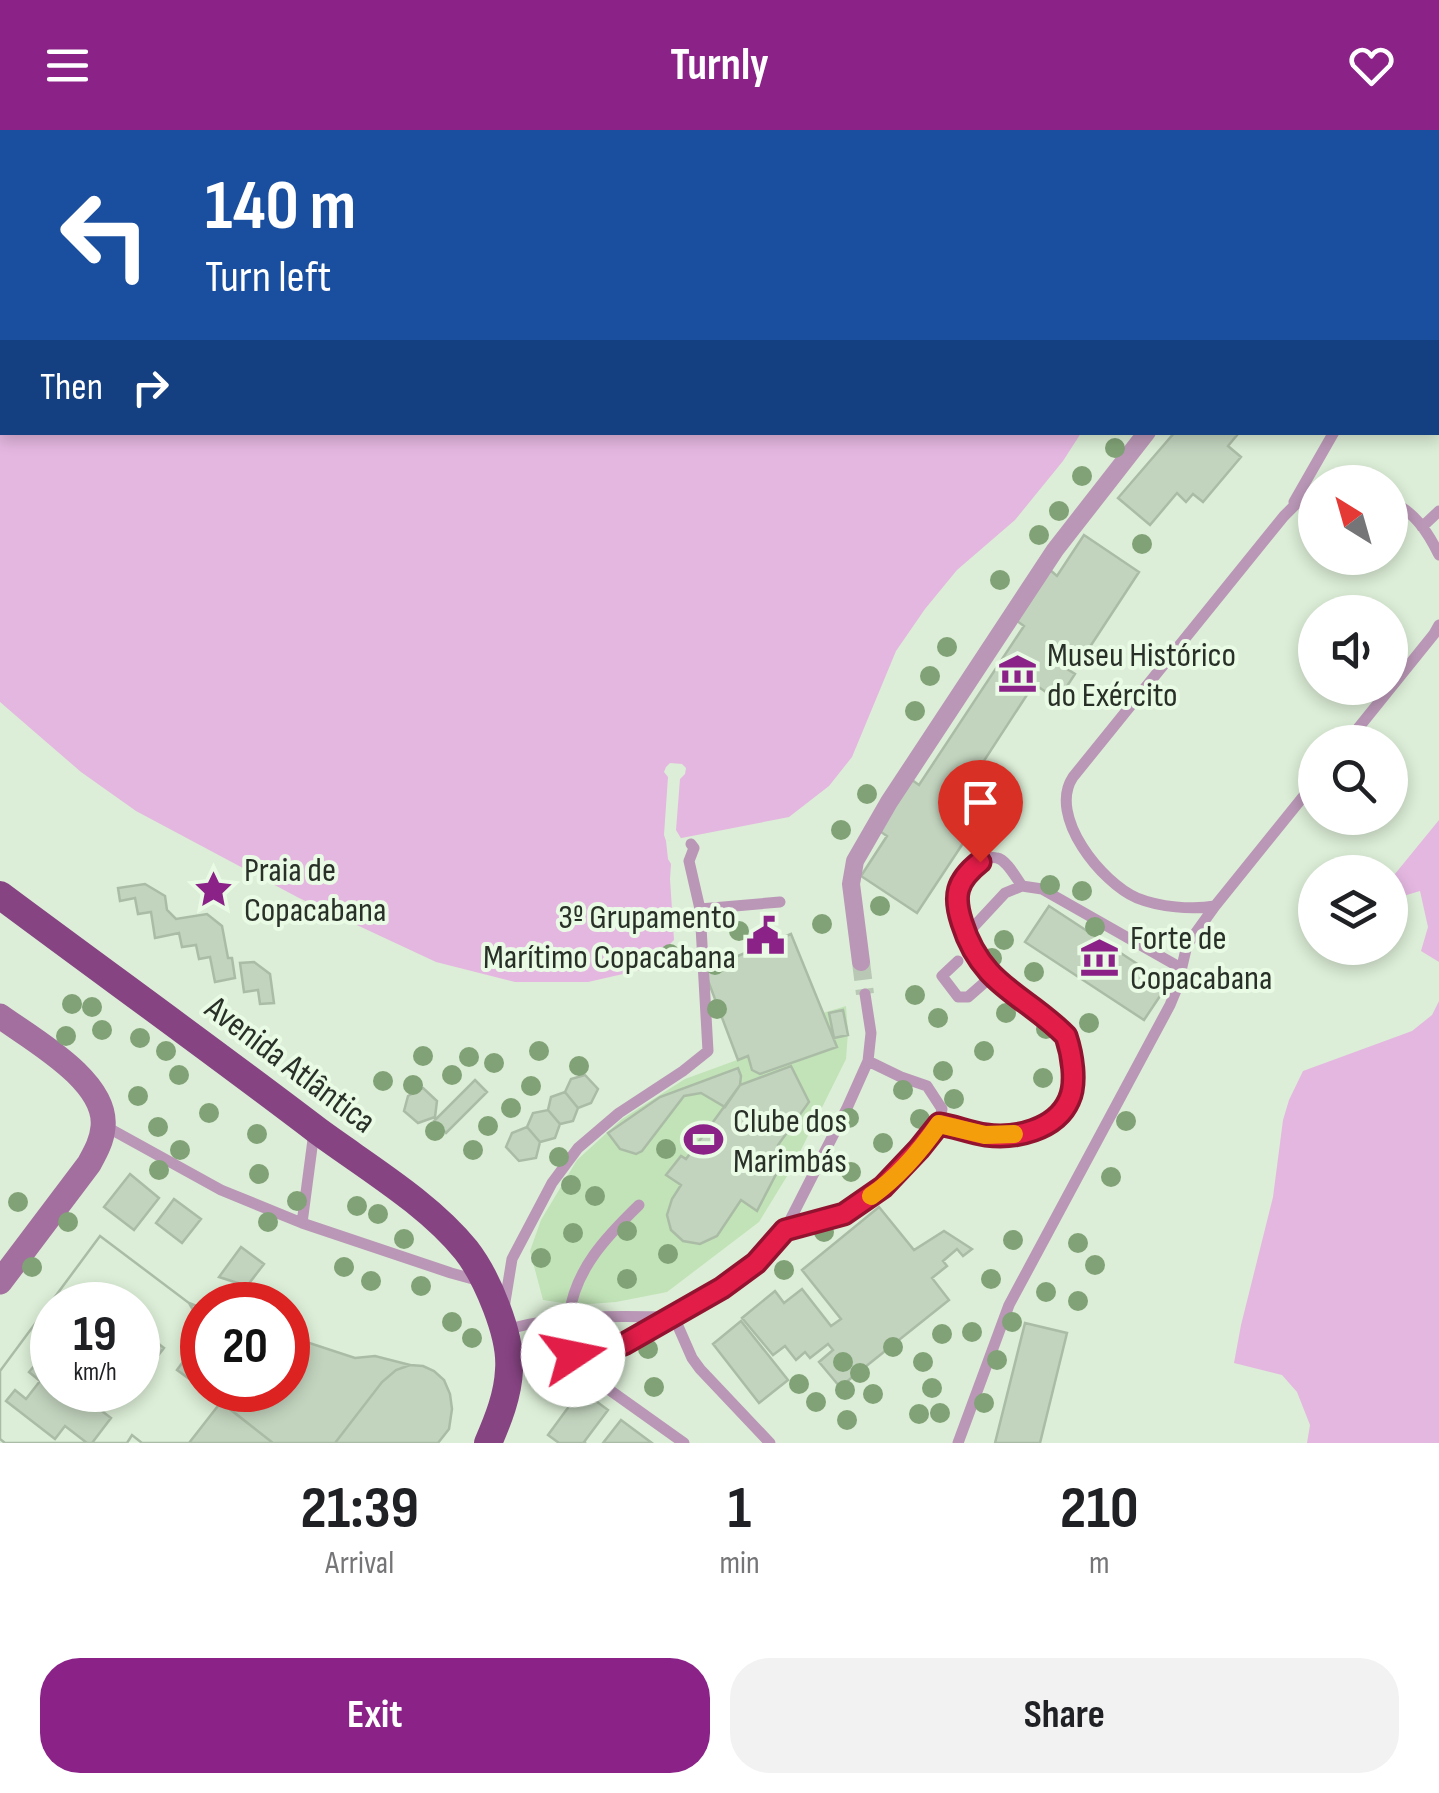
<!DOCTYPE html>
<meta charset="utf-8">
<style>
:root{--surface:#fff;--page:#f2f2f2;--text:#202124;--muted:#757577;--accent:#8b2288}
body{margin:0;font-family:"Sofia Sans Condensed",sans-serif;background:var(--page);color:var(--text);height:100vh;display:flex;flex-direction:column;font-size:38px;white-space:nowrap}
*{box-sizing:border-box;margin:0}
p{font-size:32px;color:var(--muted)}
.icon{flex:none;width:55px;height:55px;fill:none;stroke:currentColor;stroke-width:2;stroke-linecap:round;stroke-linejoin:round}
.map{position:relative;height:1313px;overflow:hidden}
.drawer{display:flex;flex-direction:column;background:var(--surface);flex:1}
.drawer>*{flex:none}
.guide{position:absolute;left:0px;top:0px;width:1440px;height:305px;box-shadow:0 5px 15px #0003;background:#1a4fa0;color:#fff;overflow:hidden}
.needle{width:65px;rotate:323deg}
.tools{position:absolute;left:1298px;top:335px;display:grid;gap:20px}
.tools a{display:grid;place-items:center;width:110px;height:110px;border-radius:50%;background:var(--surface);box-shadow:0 5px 15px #0003;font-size:50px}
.speed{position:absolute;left:30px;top:1152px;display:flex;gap:20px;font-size:50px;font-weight:700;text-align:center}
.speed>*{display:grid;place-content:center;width:130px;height:130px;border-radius:50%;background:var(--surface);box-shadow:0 5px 15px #0003;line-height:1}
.speed small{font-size:25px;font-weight:400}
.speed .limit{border:15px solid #d22;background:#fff;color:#111}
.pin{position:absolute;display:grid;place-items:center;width:85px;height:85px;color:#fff;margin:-102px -42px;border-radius:50% 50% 50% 0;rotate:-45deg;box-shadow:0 0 10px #0007}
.pin .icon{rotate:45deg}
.me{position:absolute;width:110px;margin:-55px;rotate:79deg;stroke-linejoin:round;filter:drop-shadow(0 0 8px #0008)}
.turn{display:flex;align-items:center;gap:35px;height:210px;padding:0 40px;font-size:45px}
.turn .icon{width:130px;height:130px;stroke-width:2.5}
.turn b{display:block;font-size:70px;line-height:85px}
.then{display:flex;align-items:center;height:95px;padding:0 40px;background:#0003;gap:20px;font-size:38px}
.eta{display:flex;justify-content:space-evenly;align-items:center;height:170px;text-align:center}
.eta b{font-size:60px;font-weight:700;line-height:70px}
.action{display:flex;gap:20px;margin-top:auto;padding:20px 40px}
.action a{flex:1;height:115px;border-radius:40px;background:var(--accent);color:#fff;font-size:40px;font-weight:700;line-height:115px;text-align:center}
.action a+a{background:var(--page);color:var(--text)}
header{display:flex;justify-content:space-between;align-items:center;height:130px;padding:0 40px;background:var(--accent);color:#fff;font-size:45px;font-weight:700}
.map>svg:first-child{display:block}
</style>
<header><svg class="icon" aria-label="menu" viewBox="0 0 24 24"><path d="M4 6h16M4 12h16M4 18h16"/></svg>Turnly<svg class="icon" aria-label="heart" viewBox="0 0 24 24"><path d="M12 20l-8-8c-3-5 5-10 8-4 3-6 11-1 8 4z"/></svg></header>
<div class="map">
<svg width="1439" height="1313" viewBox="0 0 1439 1313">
<rect width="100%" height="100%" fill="#dceed7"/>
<path fill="#c1e3b7" d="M846,876L848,902L846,929L792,1038L759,1092L667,1162L616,1172L576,1175L543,1170L530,1121L541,1090L577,1030L622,989L685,949L748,926L752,940L761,944L837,918L823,883Z"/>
<path fill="#e4b7e0" d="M0,0H1316L1311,2H2V302L1081,303L1063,331L1015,390L957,440L925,479L896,521L852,627L829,656L789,687L666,711L668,729L671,734L670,749L674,810L645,839L588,852H515L436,832L299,768L136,681L81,642L0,572Z
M1439,690V832L1421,821L1428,797L1420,761L1390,770V750Z
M1439,871V1313H1307L1310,1295L1297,1262L1282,1245L1234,1233L1241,1195L1273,1067L1283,990L1289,970L1303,941L1412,901L1432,885Z"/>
<path fill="#dceed7" d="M670,633L682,634L686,638L685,644L680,649L676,700L682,710L666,711L664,705L668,647L664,642L666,637Z"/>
<path fill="#c2d4be" stroke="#abbca6" stroke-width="2.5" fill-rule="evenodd" d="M1175,302H1234L1237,305L1228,316L1241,327L1203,372L1193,364L1186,372L1177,363L1150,395L1118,368Z
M1084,405L1139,442L1080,532L1057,517L1051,529L1075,544L1058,570L1034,554L978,640L1003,657L986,683L959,666L953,676L977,692L917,783L861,746L887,706L878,700L912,650L919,655L1024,496L1017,491L1050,440L1057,446Z
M145,754L165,766L167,780L176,789L207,784L222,796L228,828H232L235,848L215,852L210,827L199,829L196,815L182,817L179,803L155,808L151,782L138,784L135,768L120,771L118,758Z
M1049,776L1168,854L1144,890L1025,812Z
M791,804L837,917L760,944L752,940L748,926L738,930L704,840Z
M254,832L270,844L274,873L260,874L258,860L244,862L240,833Z
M843,880L848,905L834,908L829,883Z
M791,936L809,972L778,1015L787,1023L757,1081L741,1070L717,1106L700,1114L683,1111L671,1100L667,1085L672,1069L681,1055L666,1045L681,1026L686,1029L740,955Z
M738,938L741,946L740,955L725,977L701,963L684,966L642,1021L636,1024L620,1019L608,1003L660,967Z
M585,945L598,959L591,973L578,978L565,962L571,949Z
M475,950L487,962L446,1003L434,991Z
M423,958L437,971L435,987L418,993L404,981L408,966Z
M565,962L578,978L573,991L560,994L548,980L551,967Z
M548,980L560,994L555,1008L540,1012L527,997L533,983Z
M527,997L540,1012L536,1028L519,1031L506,1017L512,1003Z
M130,1044L159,1068L134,1100L104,1077Z
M174,1069L201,1089L182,1113L156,1093Z
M879,1077L914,1120L944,1101L972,1119L963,1126L957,1119L943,1131L947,1136L932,1148L949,1170L840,1257L819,1232L833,1220L828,1214L810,1228L805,1222L796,1230L785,1216L773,1225L742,1188L775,1161L784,1173L802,1159L831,1196L841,1189L802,1140Z
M100,1106L189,1173L195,1182L201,1194L196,1214L177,1240L221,1272L189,1313H142L132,1305L127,1313H92L111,1288L94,1275L105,1260H138V1237L145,1242L164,1218L138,1198V1175H108L87,1159L75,1175H52V1215L29,1242L40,1251L26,1269L15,1260L6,1271L55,1309L65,1296L87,1313H5L0,1309V1241Z
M100,1106L189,1173L195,1182L201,1194L196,1214L177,1240L221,1272L189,1313H142L132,1305L127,1313H5L0,1309V1241ZM52,1175H138V1260H52Z
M241,1117L264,1134L247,1156L219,1147Z
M189,1173L202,1178V1258L177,1240L196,1214L201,1194Z
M741,1191L788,1250L759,1273L713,1214Z
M1025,1193L1067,1203L1040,1313H995Z
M288,1206L355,1228L375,1226L410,1235L396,1240L382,1252L335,1313H273L205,1260H288Z
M410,1235L423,1236L434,1241L444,1250L450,1264L452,1279L449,1299L438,1313H335L382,1252L396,1240Z
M581,1260L608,1280L584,1312L586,1313H559L548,1305Z
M221,1272L273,1313H189Z
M621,1290L652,1313H603Z"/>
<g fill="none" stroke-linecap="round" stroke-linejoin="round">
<path stroke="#b8c8b4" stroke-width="18" stroke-dasharray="18 9" stroke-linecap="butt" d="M861,832L865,864"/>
<path stroke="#ba97b7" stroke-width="11" d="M1438,185L1439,183
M1315,363L1295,375L1284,386L1073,647C1047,686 1102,753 1137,768C1159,777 1192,780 1215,776L1315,652
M1390,371C1414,381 1428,402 1439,425
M1294,372L1334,302
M1422,397L1439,381
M1347,612L1434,504L1439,495
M691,714L694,718L689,731L700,779
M965,806L1005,763L1022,756
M958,831L942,846L958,867H968L992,846
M868,931L901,947L927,956L942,979L939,993C954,997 970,1003 986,1005C1015,1009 1056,1000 1069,970C1077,953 1072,924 1067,907C1036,875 991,859 971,818C965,806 956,788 955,775C953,756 976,723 997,728C1007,730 1016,748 1022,756L1042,759L1181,838
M105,996L221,1060L302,1093L314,1002
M302,1093L451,1143L480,1151
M785,1100C803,1095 822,1092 840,1086C874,1073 919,1023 939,993
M504,1178L512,1129L552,1053L578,1018L619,983L683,941L708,921L700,779L780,772
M674,1187L692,1228L700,1239L770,1313
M505,1200C560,1184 614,1186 670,1187
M588,1222L600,1250L611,1261L684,1313
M573,1225C571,1212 567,1198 569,1186C575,1139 607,1106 639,1075
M511,1237L624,1215L722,1158L756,1133L785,1100L847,978L868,931L871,903L865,864
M958,1313L1009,1175L1170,875L1177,858L1187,815L1215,776"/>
<path stroke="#ba97b7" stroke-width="18" d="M1438,32L1439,31
M861,832L851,754L855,731L889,672L1055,420L1147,302"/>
<path stroke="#a26f9e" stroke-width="25" d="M0,886C33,910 108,951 103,997C102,1011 95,1023 89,1034L0,1152"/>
<path stroke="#874483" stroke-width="28" d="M0,765C106,844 213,921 318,1001C367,1037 428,1073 466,1120C487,1147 512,1206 509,1240C508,1265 498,1290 488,1313"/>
</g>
<g fill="#80a276">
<circle cx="1115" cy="318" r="10"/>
<circle cx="1082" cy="346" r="10"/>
<circle cx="1059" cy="381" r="10"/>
<circle cx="1039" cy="405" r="10"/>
<circle cx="1142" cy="414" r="10"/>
<circle cx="1000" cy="450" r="10"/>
<circle cx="947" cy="517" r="10"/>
<circle cx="930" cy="546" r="10"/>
<circle cx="915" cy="581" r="10"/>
<circle cx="867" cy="664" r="10"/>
<circle cx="1004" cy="670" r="10"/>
<circle cx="841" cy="700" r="10"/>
<circle cx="983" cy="704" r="10"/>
<circle cx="1050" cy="755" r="10"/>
<circle cx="1082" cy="761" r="10"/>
<circle cx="880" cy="776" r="10"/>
<circle cx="822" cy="794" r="10"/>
<circle cx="1095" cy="797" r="10"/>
<circle cx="739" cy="801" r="10"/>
<circle cx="1004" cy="810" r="10"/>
<circle cx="670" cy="824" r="10"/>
<circle cx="992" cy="828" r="10"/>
<circle cx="715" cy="835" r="10"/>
<circle cx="1034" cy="842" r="10"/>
<circle cx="915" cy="865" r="10"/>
<circle cx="72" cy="874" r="10"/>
<circle cx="92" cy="877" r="10"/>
<circle cx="717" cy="879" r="10"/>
<circle cx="1006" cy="883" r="10"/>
<circle cx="938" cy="888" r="10"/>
<circle cx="1089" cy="893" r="10"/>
<circle cx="1046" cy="899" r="10"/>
<circle cx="102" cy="900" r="10"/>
<circle cx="66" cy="906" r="10"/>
<circle cx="140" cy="908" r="10"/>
<circle cx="166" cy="921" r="10"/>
<circle cx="539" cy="921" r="10"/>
<circle cx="984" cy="921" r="10"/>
<circle cx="423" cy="926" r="10"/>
<circle cx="469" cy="927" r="10"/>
<circle cx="494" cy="933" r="10"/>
<circle cx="579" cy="936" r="10"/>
<circle cx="943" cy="941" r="10"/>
<circle cx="179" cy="945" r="10"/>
<circle cx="452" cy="945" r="10"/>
<circle cx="1043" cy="948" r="10"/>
<circle cx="383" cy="951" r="10"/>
<circle cx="413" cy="955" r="10"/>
<circle cx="531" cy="956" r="10"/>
<circle cx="903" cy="960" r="10"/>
<circle cx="138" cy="966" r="10"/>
<circle cx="954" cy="969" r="10"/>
<circle cx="511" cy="978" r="10"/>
<circle cx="209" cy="983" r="10"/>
<circle cx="849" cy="988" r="10"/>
<circle cx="920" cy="989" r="10"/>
<circle cx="1126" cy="991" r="10"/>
<circle cx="488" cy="996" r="10"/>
<circle cx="158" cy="997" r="10"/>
<circle cx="435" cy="1001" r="10"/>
<circle cx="257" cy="1004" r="10"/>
<circle cx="883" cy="1013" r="10"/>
<circle cx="666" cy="1019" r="10"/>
<circle cx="180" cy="1020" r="10"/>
<circle cx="473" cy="1020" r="10"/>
<circle cx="559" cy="1027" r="10"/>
<circle cx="159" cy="1040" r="10"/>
<circle cx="851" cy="1042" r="10"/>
<circle cx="259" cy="1044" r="10"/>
<circle cx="1111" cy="1047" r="10"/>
<circle cx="571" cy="1055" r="10"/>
<circle cx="595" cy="1066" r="10"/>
<circle cx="297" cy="1071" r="10"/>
<circle cx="18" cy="1072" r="10"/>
<circle cx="357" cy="1076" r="10"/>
<circle cx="378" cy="1084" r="10"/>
<circle cx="68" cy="1092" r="10"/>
<circle cx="268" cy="1092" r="10"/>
<circle cx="627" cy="1101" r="10"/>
<circle cx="824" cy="1102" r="10"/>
<circle cx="573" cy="1103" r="10"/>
<circle cx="404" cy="1109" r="10"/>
<circle cx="1013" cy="1110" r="10"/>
<circle cx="1078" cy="1113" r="10"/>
<circle cx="668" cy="1124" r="10"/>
<circle cx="541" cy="1128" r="10"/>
<circle cx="1095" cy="1135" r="10"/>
<circle cx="32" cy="1137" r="10"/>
<circle cx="344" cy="1137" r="10"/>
<circle cx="784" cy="1140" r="10"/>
<circle cx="627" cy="1149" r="10"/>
<circle cx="991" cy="1149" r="10"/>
<circle cx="371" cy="1151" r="10"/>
<circle cx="421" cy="1156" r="10"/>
<circle cx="1046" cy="1162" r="10"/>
<circle cx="1078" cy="1171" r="10"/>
<circle cx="452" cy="1192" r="10"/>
<circle cx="1012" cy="1192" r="10"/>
<circle cx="972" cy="1202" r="10"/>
<circle cx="942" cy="1204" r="10"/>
<circle cx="472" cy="1208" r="10"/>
<circle cx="893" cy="1217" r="10"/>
<circle cx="648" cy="1219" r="10"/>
<circle cx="997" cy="1230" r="10"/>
<circle cx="843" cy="1232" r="10"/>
<circle cx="923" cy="1232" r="10"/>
<circle cx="860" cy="1243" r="10"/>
<circle cx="799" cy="1254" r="10"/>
<circle cx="558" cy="1255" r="10"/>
<circle cx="654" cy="1257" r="10"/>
<circle cx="932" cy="1258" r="10"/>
<circle cx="845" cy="1260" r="10"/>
<circle cx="873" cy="1264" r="10"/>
<circle cx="816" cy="1272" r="10"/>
<circle cx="984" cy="1273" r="10"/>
<circle cx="940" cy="1283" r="10"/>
<circle cx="919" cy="1284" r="10"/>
<circle cx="847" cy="1290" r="10"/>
</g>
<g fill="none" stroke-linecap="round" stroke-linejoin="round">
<defs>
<path id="route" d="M573,1225L624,1214L722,1158L756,1133L785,1100L844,1084L883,1057L919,1019L939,994C954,996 970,1003 986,1005C1015,1009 1056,1000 1069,970C1077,953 1072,924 1066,906C1025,864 982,857 962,793C953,766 956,751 980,732"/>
</defs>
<use href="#route" stroke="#92132f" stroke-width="25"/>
<use href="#route" stroke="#e11d48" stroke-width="18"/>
<path stroke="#f59e0b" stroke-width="18" d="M871,1066C897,1048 921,1020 939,994L985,1005L1014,1004"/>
</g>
<defs>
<symbol id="museum-bare" viewBox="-9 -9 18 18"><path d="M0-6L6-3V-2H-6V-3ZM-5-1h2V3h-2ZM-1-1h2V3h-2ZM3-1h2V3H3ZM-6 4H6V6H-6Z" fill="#8b2288" stroke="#e9fbe4" stroke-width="2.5" paint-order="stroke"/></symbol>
<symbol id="sight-bare" viewBox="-9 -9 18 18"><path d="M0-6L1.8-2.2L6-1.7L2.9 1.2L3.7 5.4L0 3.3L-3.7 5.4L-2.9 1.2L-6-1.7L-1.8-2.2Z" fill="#8b2288" stroke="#e9fbe4" stroke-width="2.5" paint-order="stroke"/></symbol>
<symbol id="civic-bare" viewBox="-9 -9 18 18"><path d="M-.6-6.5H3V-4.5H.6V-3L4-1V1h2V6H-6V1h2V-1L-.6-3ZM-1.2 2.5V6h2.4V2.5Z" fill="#8b2288" stroke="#e9fbe4" stroke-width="2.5" paint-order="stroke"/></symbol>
<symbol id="stadium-bare" viewBox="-9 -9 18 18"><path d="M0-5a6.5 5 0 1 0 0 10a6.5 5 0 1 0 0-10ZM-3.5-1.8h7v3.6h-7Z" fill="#8b2288" stroke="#e9fbe4" stroke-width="2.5" paint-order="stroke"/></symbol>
</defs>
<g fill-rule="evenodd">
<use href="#museum-bare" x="990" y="516" width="55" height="55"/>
<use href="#sight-bare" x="186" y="732" width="55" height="55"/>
<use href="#civic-bare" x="738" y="778" width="55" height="55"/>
<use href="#museum-bare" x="1072" y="800" width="55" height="55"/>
<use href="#stadium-bare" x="676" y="982" width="55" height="55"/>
</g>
<g text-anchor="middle" stroke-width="8" stroke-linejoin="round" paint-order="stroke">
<g font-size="35" fill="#293028" stroke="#e9fbe4" text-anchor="start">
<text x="1047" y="536">Museu Histórico<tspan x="1047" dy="40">do Exército</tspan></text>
<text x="244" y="751">Praia de<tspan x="244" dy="40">Copacabana</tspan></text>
<text x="736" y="798" text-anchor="end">3º Grupamento<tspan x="736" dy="40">Marítimo Copacabana</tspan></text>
<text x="1130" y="819">Forte de<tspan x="1130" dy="40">Copacabana</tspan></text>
<text x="733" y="1002">Clube dos<tspan x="733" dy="40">Marimbás</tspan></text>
</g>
<g font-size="35" fill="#293028" stroke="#e9fbe4">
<text transform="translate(291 934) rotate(37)" y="12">Avenida Atlântica</text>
</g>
</g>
</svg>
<div class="tools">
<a><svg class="needle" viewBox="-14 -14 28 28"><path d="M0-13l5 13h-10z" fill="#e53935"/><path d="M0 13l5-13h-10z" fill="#757577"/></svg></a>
<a><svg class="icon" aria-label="sound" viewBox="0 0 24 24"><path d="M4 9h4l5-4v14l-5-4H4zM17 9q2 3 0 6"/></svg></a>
<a><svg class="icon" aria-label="search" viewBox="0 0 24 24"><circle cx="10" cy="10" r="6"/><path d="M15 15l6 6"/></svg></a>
<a><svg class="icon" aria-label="layers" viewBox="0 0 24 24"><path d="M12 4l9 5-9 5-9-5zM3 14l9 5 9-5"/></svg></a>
</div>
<div class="speed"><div>19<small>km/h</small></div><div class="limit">20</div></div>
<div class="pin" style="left:980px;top:732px;background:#d93025"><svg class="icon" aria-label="arrive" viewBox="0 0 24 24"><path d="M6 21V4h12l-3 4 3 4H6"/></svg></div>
<svg class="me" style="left:573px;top:1225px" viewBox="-20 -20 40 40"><circle r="19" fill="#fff"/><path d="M0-13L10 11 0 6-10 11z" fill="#e11d48"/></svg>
<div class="guide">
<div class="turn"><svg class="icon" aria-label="left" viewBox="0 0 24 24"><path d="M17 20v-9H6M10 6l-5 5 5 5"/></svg><div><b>140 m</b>Turn left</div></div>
<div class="then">Then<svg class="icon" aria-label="right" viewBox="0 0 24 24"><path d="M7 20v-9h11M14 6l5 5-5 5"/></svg></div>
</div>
</div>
<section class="drawer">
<div class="eta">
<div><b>21:39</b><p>Arrival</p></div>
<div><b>1</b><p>min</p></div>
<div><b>210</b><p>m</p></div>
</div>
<div class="action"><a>Exit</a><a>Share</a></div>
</section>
